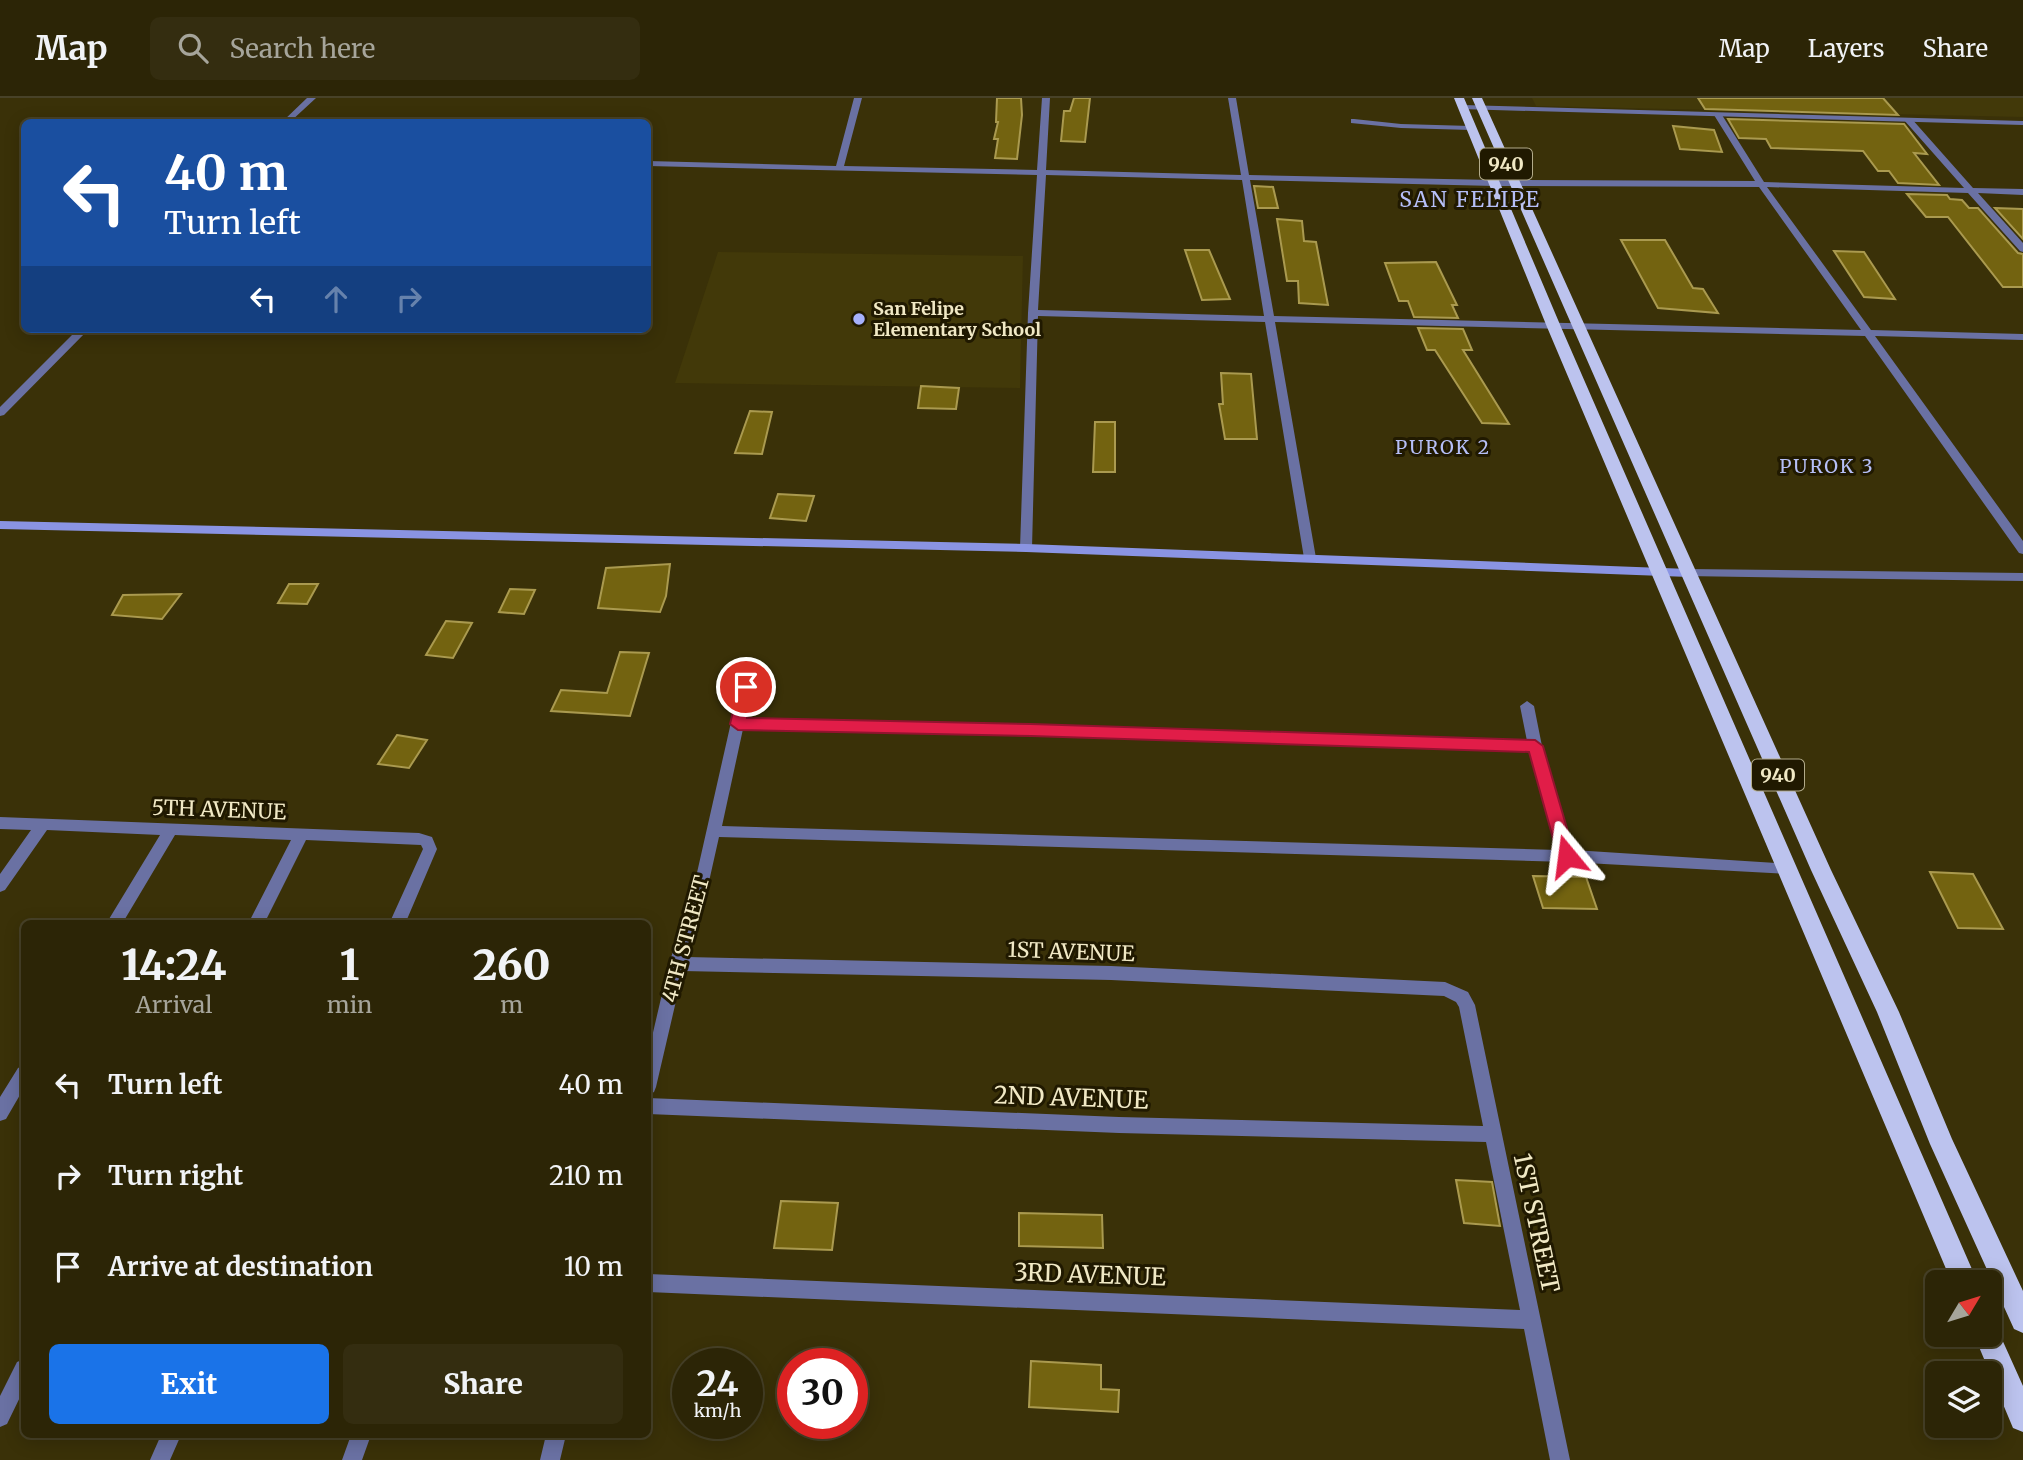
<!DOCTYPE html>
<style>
:root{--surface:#2c2506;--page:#342d10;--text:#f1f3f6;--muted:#a6a59b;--line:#484228;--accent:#1a73e8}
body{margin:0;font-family:Merriweather,serif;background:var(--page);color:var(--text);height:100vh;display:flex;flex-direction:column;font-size:26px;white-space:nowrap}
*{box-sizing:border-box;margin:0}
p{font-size:23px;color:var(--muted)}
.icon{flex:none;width:38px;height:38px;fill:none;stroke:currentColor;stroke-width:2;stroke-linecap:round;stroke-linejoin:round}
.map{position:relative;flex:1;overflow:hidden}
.side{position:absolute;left:21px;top:822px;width:630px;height:518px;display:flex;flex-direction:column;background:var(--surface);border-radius:10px;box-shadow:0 4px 18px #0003,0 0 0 2px var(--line)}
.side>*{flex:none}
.guide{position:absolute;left:21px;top:21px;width:630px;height:214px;border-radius:10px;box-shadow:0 4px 18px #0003,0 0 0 2px var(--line);background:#1a4fa0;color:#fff;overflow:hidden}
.needle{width:46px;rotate:52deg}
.tools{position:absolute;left:1925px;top:1172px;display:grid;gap:14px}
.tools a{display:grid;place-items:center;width:77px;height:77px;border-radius:10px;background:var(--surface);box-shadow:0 4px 18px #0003,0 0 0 2px var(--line);font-size:35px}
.speed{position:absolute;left:672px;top:1250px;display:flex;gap:14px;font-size:35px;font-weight:700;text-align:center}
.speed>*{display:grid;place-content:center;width:91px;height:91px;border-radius:50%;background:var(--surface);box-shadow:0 4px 18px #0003,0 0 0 2px var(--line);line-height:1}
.speed small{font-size:18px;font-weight:400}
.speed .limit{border:10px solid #d22;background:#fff;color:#111}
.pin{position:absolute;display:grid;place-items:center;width:60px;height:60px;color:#fff;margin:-30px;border:4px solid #fff;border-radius:50%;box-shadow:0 2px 7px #0007}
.me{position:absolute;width:77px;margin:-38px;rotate:344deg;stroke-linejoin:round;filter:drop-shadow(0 0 5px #0008)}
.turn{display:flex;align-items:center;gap:24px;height:147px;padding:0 28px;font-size:32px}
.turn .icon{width:91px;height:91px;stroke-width:2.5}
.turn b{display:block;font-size:49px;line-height:60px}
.lanes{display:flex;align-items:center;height:66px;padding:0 28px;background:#0003;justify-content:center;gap:35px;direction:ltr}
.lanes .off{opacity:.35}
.eta{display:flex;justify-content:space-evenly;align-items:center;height:119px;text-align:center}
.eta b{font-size:42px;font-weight:800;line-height:49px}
.cta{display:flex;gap:14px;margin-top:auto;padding:14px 28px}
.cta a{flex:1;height:80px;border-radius:10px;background:var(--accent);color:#fff;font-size:28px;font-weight:800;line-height:80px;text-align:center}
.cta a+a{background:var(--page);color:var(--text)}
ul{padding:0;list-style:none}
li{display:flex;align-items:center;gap:21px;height:91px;padding:0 28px}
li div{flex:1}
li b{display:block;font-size:26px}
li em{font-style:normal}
header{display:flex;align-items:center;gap:42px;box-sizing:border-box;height:98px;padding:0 35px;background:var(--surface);border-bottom:2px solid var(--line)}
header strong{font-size:33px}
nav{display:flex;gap:38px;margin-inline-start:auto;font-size:24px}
.search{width:490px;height:63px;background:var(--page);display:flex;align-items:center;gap:18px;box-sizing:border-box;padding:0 24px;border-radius:10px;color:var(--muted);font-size:26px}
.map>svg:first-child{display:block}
</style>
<header>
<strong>Map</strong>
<div class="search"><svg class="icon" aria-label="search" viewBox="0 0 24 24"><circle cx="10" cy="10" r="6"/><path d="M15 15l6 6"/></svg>Search here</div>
<nav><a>Map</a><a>Layers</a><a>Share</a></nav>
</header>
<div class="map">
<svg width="2023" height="1362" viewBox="0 0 2023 1362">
<rect width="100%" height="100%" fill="#3a3108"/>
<path fill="#423909" d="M1532,0H2023V19L1536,8Z
M718,154L1023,158L1020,290L675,285Z"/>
<path fill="#736310" stroke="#aa9a4f" stroke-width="2" d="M997,0H1021L1022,17L1017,61L995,60L998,41H994L998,24H996Z
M1074,0H1090L1085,44L1061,43L1064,13H1070Z
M1698,0H1883L1898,17L1705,11Z
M1728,21L1904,26L1927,56L1914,55L1939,87L1898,85L1889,73H1878L1863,53L1771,50L1766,41L1739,40Z
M1673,28L1714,32L1722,54L1680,51Z
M1254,88L1273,89L1278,110H1258Z
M1907,96L1947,97L1950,101L1962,102L1969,110H1978L2018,155L2023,156V189H2003L1948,119H1926Z
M1995,110L2023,111V141Z
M1277,121L1302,123L1304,143L1316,144L1328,207L1299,205L1298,183H1287Z
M1621,142H1665L1693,190L1703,191L1718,215L1658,210Z
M1185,152H1209L1230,201L1202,202Z
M1834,153L1864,154L1895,201L1864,199Z
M1436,164L1457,207H1452L1458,220L1414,219L1408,203H1399L1385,165Z
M1418,230L1463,231L1472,252H1463L1509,326L1482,325L1435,252H1427Z
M1221,275L1251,276L1257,341H1225L1219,306H1223Z
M921,288L959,290L956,311L918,310Z
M750,313L772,314L762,356L735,355Z
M1095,324H1115V374H1093Z
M778,396L814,398L806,423L770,420Z
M670,466L666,498L660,514L598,510L606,470Z
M289,486H318L307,506L278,505Z
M510,491L535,492L524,516L499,514Z
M181,496L162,521L112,517L123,497Z
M446,523L472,525L453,560L426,557Z
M620,554L649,555L630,618L551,613L561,592L607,595Z
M397,637L427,642L409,670L378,666Z
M1930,774L1973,776L2003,831L1958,830Z
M1533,778L1586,779L1597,811L1543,810Z
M1456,1082L1492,1084L1500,1128L1464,1125Z
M781,1103L838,1105L832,1152L774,1150Z
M1019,1115L1102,1117L1103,1150L1019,1148Z
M1031,1263L1101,1267V1291L1119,1292L1118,1314L1029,1309Z"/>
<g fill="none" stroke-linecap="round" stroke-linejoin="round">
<path fill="#6a71a3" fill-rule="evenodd" d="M854,0H862L844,68L1037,72L1042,0H1050L1046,72L1241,77L1228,0H1236L1249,77L1494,82L1755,83L1714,17L1718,15L1722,17L1764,84L1964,90L1904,22L1911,20L1973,90L2023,91V97L1978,95L2023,145V154L2020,153L1968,95L1767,89L1871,232L2023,236V242L1875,238L2023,443V456L2019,455L1865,238L1275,224L1316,460L1310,464L1304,460L1265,224L1038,218L1032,450L1030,453H1022L1020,450L1028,215L1037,77L648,68V63L836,68ZM1046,77L1242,82L1264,218L1038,212ZM1250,82L1494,88L1759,89L1861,232L1274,218Z
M1354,21L1401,26L1471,28L1475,30L1471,32L1401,30L1351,25V21Z
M1689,471L2023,475V483L1685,478L1683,475L1685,472Z
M746,584L753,589L745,621L1031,627L1527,643L1520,608L1527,603L1534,608L1542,648L1573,752L1792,766L1794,770L1792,774L1787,776L1567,764L719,739L708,788L687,859L1111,868L1445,884L1468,894L1475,907L1570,1362H1550L1524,1231L648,1194V1176L1520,1212L1486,1044L1119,1035L648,1016V1000L1119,1019L1483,1028L1459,909L1456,904L1444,898L1111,882L683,873L656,989L654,994L648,997V956L669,866L694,788L739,589ZM743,631L1031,637L1530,653L1558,752L722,728Z
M0,719L419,735L432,739L437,751L405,826H389L423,751L421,747L306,742L264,826H248L291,742L175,737L122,826H106L160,737L47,732L5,792L0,794V776L31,732L0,731Z
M24,967V990L6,1021L0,1023V999L18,970Z
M24,1261V1291L7,1326L0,1329V1298L17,1264Z
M161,1337H181L170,1362H150Z
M351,1337H371L362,1362H342Z
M546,1337H566L560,1362H540Z"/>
<path fill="#6a71a3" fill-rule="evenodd" d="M307,0H316L290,24H282Z
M1463,7L2023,23V27L1460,11L1459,9Z
M78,231H89L4,317L0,318V309Z"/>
<path fill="#8a94e3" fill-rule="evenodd" d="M0,423L1026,446L1689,471L1695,475L1689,479L1026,454L0,431Z"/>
<path fill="#bcc3ee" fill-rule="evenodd" d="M1454,0H1464L1561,229L1978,1185H1952L1547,229Z
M1472,0H1482L1831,772L1899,914L1952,1041L2023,1193V1235L2014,1231L1930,1046L1877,914L1811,772Z
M1990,1225L1996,1228L2023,1288V1334L2013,1330L1974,1237H1990Z"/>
</g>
<path fill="#e11d48" stroke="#92132f" stroke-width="2" d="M746,584L754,589L747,620L1031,626L1535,642L1543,648L1575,758L1573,763H1561L1558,758L1529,654L1031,638L738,632L730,626L739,589Z"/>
<circle fill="#a6b1fc" stroke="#201900" stroke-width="2.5" cx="859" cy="221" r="7"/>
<g text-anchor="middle" stroke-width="6" stroke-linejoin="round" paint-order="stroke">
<g font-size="18" font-weight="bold" fill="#f1e9c5" stroke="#201900" text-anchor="start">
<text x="873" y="217">San Felipe<tspan x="873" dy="21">Elementary School</tspan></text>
</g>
<g fill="#201900" stroke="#b2ab8a" stroke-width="2">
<rect x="1480" y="50.5" width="52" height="31" rx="5"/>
<rect x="1752" y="661.5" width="52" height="31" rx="5"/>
</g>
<g font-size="19" font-weight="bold" fill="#f1e9c5">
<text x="1506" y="73">940</text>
<text x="1778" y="684">940</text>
</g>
<g font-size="19" letter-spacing="2" fill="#b6bff7" stroke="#201900">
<text x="1443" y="356">PUROK 2</text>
<text x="1827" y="375">PUROK 3</text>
</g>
<g font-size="21" letter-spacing="2" fill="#b6bff7" stroke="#201900">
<text x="1470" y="109">SAN FELIPE</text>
</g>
<g font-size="21" fill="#f1e9c5" stroke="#201900">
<text transform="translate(219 712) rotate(2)" y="7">5TH AVENUE</text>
<text transform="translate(686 841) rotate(-75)" y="7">4TH STREET</text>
<text transform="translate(1071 854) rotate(2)" y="7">1ST AVENUE</text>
</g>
<g font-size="24" fill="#f1e9c5" stroke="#201900">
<text transform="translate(1071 1000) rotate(2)" y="8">2ND AVENUE</text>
<text transform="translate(1536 1125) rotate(78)" y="8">1ST STREET</text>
<text transform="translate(1090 1177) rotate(2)" y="8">3RD AVENUE</text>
</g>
</g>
</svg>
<div class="tools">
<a><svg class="needle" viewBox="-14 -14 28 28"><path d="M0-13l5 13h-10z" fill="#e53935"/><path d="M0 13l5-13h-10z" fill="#a6a59b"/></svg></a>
<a><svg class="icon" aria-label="layers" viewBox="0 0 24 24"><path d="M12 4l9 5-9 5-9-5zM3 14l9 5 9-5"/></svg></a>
</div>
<div class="speed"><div>24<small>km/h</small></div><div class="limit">30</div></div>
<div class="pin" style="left:746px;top:589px;background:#d93025"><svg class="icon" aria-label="arrive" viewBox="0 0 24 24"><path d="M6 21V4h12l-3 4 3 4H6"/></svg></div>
<svg class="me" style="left:1567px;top:758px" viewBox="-20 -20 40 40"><path d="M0-17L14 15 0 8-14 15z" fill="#e11d48" stroke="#fff" stroke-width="4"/></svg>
<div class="guide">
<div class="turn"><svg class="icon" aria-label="left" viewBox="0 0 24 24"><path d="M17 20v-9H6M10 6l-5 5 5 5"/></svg><div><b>40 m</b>Turn left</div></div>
<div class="lanes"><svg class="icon" aria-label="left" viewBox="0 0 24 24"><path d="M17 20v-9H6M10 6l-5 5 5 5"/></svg><svg class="icon off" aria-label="ahead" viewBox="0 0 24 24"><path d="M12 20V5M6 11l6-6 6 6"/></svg><svg class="icon off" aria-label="right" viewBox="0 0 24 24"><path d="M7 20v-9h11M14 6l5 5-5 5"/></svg></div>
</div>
<section class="side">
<div class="eta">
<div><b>14:24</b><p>Arrival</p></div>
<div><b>1</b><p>min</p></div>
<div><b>260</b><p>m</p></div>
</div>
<ul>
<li><svg class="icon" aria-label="left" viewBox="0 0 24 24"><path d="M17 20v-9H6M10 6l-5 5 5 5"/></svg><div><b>Turn left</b></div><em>40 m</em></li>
<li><svg class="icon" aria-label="right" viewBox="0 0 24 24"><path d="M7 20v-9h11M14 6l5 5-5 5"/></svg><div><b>Turn right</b></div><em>210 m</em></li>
<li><svg class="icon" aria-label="arrive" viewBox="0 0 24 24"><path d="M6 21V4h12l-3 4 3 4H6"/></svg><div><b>Arrive at destination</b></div><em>10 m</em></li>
</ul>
<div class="cta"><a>Exit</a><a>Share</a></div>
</section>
</div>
